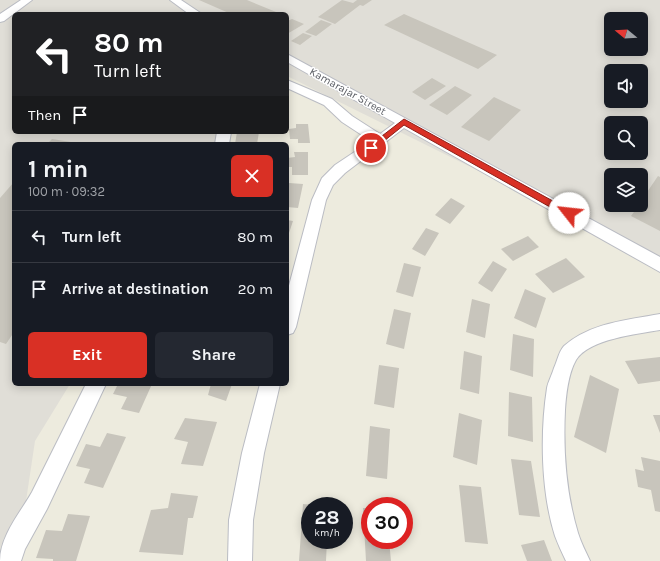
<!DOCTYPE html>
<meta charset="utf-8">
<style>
:root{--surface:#171b24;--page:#242831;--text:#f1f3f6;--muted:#9ea1a6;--line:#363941;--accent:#d93025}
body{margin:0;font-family:Karla,sans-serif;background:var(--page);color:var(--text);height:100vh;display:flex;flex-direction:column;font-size:15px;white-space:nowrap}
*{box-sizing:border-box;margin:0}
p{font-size:13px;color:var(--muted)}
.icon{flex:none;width:22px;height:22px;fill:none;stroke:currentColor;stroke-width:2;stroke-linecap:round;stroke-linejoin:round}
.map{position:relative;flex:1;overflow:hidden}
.side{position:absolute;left:12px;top:142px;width:277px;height:244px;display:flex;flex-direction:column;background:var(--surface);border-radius:6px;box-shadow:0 2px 10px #0003}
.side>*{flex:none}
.hud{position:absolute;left:12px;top:12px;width:277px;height:122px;border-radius:6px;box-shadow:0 2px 10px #0003;background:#202124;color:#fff;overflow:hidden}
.needle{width:26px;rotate:288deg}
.tools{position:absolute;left:604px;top:12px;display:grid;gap:8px}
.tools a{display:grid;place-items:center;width:44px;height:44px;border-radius:6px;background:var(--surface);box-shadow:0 2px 10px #0003;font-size:20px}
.speed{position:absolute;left:301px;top:497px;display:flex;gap:8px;font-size:20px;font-weight:700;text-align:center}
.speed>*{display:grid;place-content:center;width:52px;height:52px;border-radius:50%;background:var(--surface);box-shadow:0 2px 10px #0003;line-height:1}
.speed small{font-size:10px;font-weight:400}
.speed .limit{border:6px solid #d22;background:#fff;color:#111}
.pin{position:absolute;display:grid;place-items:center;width:34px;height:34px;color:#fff;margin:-17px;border:2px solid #fff;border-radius:50%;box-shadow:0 1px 4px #0007}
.me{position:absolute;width:44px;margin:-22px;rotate:299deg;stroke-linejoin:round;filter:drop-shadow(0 0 3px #0008)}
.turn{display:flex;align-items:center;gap:14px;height:84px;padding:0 16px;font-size:18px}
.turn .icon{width:52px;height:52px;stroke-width:2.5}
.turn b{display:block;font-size:28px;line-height:34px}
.then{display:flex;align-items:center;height:38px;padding:0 16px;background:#0003;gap:8px;font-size:15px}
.round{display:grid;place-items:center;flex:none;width:42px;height:42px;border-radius:6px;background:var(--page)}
.headline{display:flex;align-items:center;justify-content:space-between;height:68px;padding:0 16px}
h1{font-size:24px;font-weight:700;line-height:30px}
.primary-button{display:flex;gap:8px;margin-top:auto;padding:8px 16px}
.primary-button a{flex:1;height:46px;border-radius:6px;background:var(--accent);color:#fff;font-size:16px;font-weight:700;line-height:46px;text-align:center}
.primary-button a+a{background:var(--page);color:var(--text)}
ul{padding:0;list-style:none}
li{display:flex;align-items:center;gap:12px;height:52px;padding:0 16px;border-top:1px solid var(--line)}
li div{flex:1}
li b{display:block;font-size:15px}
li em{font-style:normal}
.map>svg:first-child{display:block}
</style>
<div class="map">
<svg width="660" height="561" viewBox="0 0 660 561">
<rect width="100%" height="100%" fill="#edebde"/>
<path fill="#e0ded7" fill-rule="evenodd" d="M0,0H660V261L287,76V14H14V132H227L219,144H14V384H70L35,441L17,561H0ZM611,19H641V49H611ZM611,71H641V101H611ZM611,123H641V153H611ZM611,175H641V205H611Z"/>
<path fill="#c8c5bc" d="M199,0H247L281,14H231Z
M342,0L353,3L357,0H372L363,6L360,5L335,24L318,17Z
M404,14L497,55L478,69L384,25Z
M292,19L304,24L287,34V21Z
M321,20L332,24L316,36L305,32Z
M303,33L312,36L300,45L291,41Z
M432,78L446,86L425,100L412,92Z
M455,86L472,95L447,115L429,105Z
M494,97L521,110L489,141L461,127Z
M296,124H308L310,143H298V139H290L289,129L296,128Z
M237,132H259L257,144H235Z
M52,139L77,143V144H47Z
M294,152H308V175H292V167H287V158L295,157Z
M658,176L660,177V231L631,216L639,205H641V201Z
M14,182V332L6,344L0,342V198Z
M289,183L303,184L298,208L287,207V190Z
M451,198L465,206L450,224L435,215Z
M287,220L293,221L287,239Z
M426,228L439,233L425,256L412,249Z
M528,236L539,247L513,261L501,249Z
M566,258L585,277L553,293L535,274Z
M493,261L507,269L492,292L478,283Z
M404,263L421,267L413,297L396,292Z
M525,289L546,298L536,328L514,318Z
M472,299L490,304L485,338L466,332Z
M394,309L411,313L404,349L386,344Z
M513,334L534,339L533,377L510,370Z
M464,351L482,356L479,394L460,389Z
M660,357V381L638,384L625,361Z
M379,365L399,368L394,408L374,404Z
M590,375L619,389L606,453L574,437Z
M118,384H152L139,413L121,409L127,397L113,394Z
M211,384H232L226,401L208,395Z
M509,392L532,397L533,442L508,436Z
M459,413L482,420L477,465L453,457Z
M653,415H660V433Z
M185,418L217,422L203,466L181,464L188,442L174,439Z
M370,426L390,429L387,479L366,476Z
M107,433L126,437L103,488L84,483L90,469L76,466L86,444L100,447Z
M641,457L660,461V512L655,511L651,490L638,487L635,469L644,471Z
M511,459L531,461L540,517L519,515Z
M459,485L481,487L488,544L465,542Z
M171,493L198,496L193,518H188L183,555L139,552L151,510L168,508Z
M303,504L314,505L310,506V540H327L326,561H299Z
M363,508H370V540H389L391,561H366Z
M68,514L90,516L76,561H53V559L36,558L46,530L62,531Z
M544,540L552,561H527L521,545Z"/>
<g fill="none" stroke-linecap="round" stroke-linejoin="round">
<defs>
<path id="street" d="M21,0H32L4,21L0,22V14Z
M170,0H181L202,14H189Z
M287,54L660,257V272L404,128L345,173L333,185L326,200L296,327L293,333L287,335V293L312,200L322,178L335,165L371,141L342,122L324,105L287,88V80L332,99L352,116L380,134L395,123L287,62Z
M217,132H231L229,144H215Z
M660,314V330C637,334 589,339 576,360C568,374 566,395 565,410C563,451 566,493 578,533C581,543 586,552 590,561H566C562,553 558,544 555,536C541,492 540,433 547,388C548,382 552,375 554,368C557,362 559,351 564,346C590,323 627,320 660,314Z
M86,384H106L47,509L25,549L21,561H0C0,536 20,513 32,492C50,456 68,420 86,384Z
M260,384H280L264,453L253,520L252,561H228L229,520L242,453Z"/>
</defs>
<use href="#street" stroke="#babcc3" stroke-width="2"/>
<use href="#street" fill="#fff" fill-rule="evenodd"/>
</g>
<path fill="#d93025" stroke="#8d1f18" d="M404,119L571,211V216H566L404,125L374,149H369V146Z"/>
<g text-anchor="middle" stroke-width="3" stroke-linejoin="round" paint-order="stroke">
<g font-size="11" fill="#585b62" stroke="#fff">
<text transform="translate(348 91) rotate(29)" y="4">Kamarajar Street</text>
</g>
</g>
</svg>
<div class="tools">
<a><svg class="needle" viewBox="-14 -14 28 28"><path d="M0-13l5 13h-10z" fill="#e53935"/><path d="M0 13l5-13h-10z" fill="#9ea1a6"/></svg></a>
<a><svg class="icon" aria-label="sound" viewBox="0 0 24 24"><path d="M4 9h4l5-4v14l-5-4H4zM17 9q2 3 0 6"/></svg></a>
<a><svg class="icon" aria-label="search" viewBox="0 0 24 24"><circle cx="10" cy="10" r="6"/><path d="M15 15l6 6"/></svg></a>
<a><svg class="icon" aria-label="layers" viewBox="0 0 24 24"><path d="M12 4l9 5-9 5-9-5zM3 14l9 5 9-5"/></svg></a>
</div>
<div class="speed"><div>28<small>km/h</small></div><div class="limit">30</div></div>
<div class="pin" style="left:371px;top:148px;background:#d93025"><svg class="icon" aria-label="arrive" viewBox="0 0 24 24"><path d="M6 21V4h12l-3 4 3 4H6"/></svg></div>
<svg class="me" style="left:569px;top:213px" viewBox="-20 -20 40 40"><circle r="19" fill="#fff"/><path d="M0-13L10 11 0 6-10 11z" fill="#d93025"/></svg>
<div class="hud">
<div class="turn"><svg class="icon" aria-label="left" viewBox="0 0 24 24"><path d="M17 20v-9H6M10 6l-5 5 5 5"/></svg><div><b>80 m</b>Turn left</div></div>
<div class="then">Then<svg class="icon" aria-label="arrive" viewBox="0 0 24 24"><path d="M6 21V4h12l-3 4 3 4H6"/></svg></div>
</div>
<section class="side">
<div class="headline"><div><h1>1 min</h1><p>100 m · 09:32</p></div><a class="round" style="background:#d93025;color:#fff"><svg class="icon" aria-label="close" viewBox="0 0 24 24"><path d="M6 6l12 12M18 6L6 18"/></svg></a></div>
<ul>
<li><svg class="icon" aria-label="left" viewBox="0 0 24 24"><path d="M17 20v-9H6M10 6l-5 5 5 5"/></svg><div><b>Turn left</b></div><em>80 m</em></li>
<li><svg class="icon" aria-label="arrive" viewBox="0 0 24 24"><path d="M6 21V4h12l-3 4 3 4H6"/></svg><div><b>Arrive at destination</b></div><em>20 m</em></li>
</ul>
<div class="primary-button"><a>Exit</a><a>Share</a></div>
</section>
</div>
